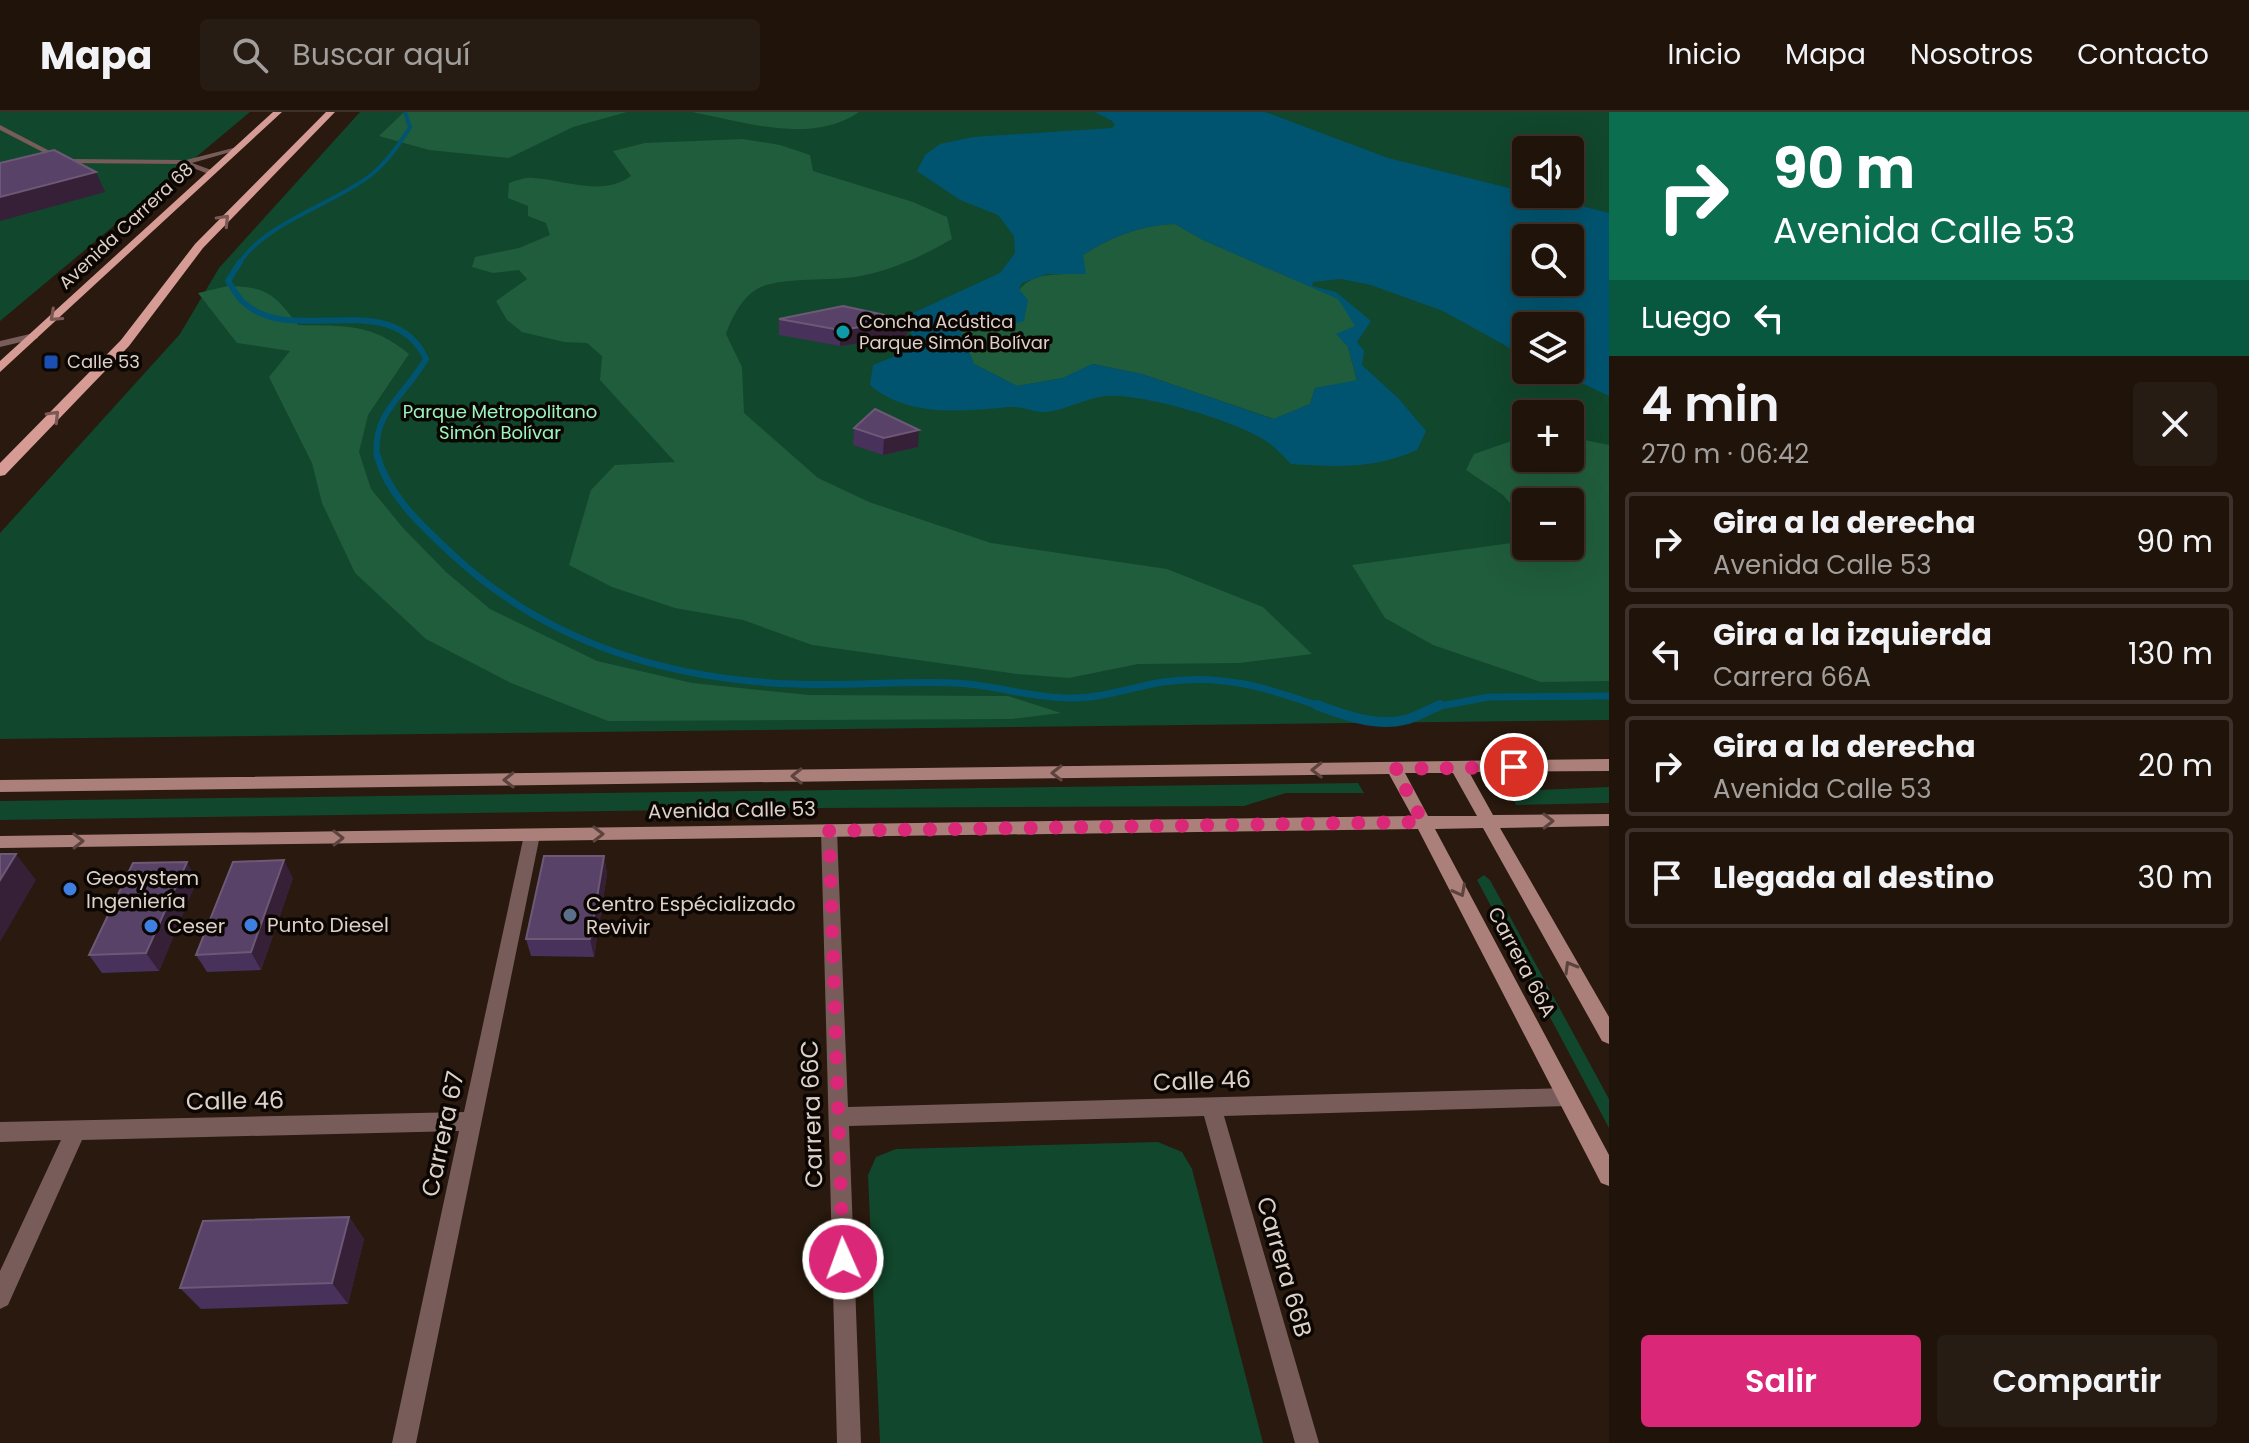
<!DOCTYPE html>
<html lang="es">
<meta charset="utf-8">
<style>
:root{--surface:#1f130a;--page:#271c13;--text:#f1f3f6;--muted:#a19e9c;--line:#3c322b;--accent:#db2777}
body{margin:0;font-family:Poppins,sans-serif;background:var(--page);color:var(--text);height:100vh;display:flex;flex-direction:column;font-size:30px;white-space:nowrap}
*{box-sizing:border-box;margin:0}
p{font-size:26px;color:var(--muted)}
.icon{flex:none;width:44px;height:44px;fill:none;stroke:currentColor;stroke-width:2;stroke-linecap:round;stroke-linejoin:round}
.map{position:relative;flex:1;overflow:hidden}
.details{display:flex;flex-direction:column;background:var(--surface);width:640px}
.details>*{flex:none}
.banner{background:#0b6e4f;color:#fff;overflow:hidden}
.fabs{position:absolute;left:1512px;top:24px;display:grid;gap:16px}
.fabs a{display:grid;place-items:center;width:72px;height:72px;border-radius:8px;background:var(--surface);box-shadow:0 8px 32px #0002,0 0 0 2px var(--line);font-size:40px}
.pin{position:absolute;display:grid;place-items:center;width:68px;height:68px;color:#fff;margin:-34px;border:4px solid #fff;border-radius:50%;box-shadow:0 2px 8px #0007}
.me{position:absolute;width:88px;margin:-44px;rotate:358deg;stroke-linejoin:round;filter:drop-shadow(0 0 6px #0008)}
.turn{display:flex;align-items:center;gap:28px;height:168px;padding:0 32px;font-size:36px}
.turn .icon{width:104px;height:104px;stroke-width:2.5}
.turn b{display:block;font-size:56px;line-height:68px}
.then{display:flex;align-items:center;height:76px;padding:0 32px;background:#0003;gap:16px;font-size:30px}
.round{display:grid;place-items:center;flex:none;width:84px;height:84px;border-radius:8px;background:var(--page)}
.overview{display:flex;align-items:center;justify-content:space-between;height:136px;padding:0 32px}
h1{font-size:48px;font-weight:600;line-height:60px}
.cta{display:flex;gap:16px;margin-top:auto;padding:16px 32px}
.cta a{flex:1;height:92px;border-radius:8px;background:var(--accent);color:#fff;font-size:32px;font-weight:600;line-height:92px;text-align:center}
.cta a+a{background:var(--page);color:var(--text)}
ul{padding:0;list-style:none}
li{display:flex;align-items:center;gap:24px;height:100px;margin:0 16px 12px;padding:0 16px;border:4px solid var(--line);border-radius:8px}
li div{flex:1}
li b{display:block;font-size:30px}
li em{font-style:normal}
header{display:flex;align-items:center;gap:48px;box-sizing:border-box;height:112px;padding:0 40px;background:var(--surface);border-bottom:2px solid var(--line)}
header strong{font-size:38px}
nav{display:flex;gap:44px;margin-inline-start:auto;font-size:28px}
.search{width:560px;height:72px;background:var(--page);display:flex;align-items:center;gap:20px;box-sizing:border-box;padding:0 28px;border-radius:8px;color:var(--muted);font-size:30px}
main{display:flex;flex:1;min-height:0}
.map>svg:first-child{display:block}
</style>
<header>
<strong>Mapa</strong>
<div class="search"><svg class="icon" aria-label="search" viewBox="0 0 24 24"><circle cx="10" cy="10" r="6"/><path d="M15 15l6 6"/></svg>Buscar aquí</div>
<nav><a>Inicio</a><a>Mapa</a><a>Nosotros</a><a>Contacto</a></nav>
</header>
<main>
<div class="map">
<svg width="1609" height="1331" viewBox="0 0 1609 1331">
<rect width="100%" height="100%" fill="#29190e"/>
<path fill="#11472c" fill-rule="evenodd" d="M0,0H250L0,209Z
M360,0H1609V608L0,627V421L180,222L219,156ZM1526,38H1570V82H1526ZM1526,126H1570V170H1526ZM1526,214H1570V258H1526ZM1526,302H1570V346H1526ZM1526,390H1570V434H1526Z
M1358,671L1364,681H1286L1244,694L821,696L0,708V689Z
M1609,675V691L1516,693L1510,679Z
M1484,763L1490,768L1609,987V1016L1477,768Z
M1158,1030L1182,1040L1192,1057L1263,1331H880L868,1063L876,1045L896,1037Z"/>
<path fill="#205d3c" d="M404,0H627L573,15L509,46L429,38L379,24Z
M692,0H859C812,33 745,10 692,0Z
M743,27L780,33L810,43L813,59L913,90L947,105L952,127C921,145 890,159 855,165C831,169 776,165 757,177C741,187 732,205 726,222L742,255L744,301L818,366L869,390L991,431L1167,457L1263,495L1312,542L1239,551L1138,552L1069,566L1017,562L812,533L743,508L675,496L612,475L569,453L591,378L615,353L675,350L600,268L602,244L587,231L564,230L522,220L507,208L496,189L527,167L519,158L493,161L472,155L475,145L519,136L550,123L546,111L528,104V94L508,86L509,71C516,69 525,65 533,66C566,68 602,85 631,64L613,39L645,31Z
M1175,112L1203,128L1339,187L1356,215L1348,235L1357,269L1315,276L1310,292L1274,307L1142,262L1093,252L1063,266L1017,274L974,252L959,217L992,218C1026,167 1020,161 1085,162L1083,143C1111,125 1141,113 1175,112Z
M228,174C268,175 274,182 298,213C345,214 372,211 409,242L368,303L359,340L371,377L403,416L446,460L490,497L597,549L692,571L809,583L1008,584L1061,601L1012,607L608,609L511,571L426,527L355,461L322,391L312,351L269,265L290,239L237,231L198,181Z
M1526,324V346H1570V325L1609,333V569L1541,570L1433,533L1385,506L1352,453L1526,429V434H1570V390H1526V410L1503,383L1466,358L1474,342Z"/>
<path fill="#005470" fill-rule="evenodd" d="M1095,0H1265L1388,46L1609,101V284L1554,258H1570V214H1526V245L1443,199L1371,173L1341,167L1313,170L1312,174L1336,180L1371,209L1357,230L1364,239L1362,253L1399,287L1426,319L1417,338C1375,357 1336,355 1291,352C1284,345 1277,337 1269,331C1242,310 1139,280 1105,284C1086,286 1066,298 1046,300C1034,301 1022,294 1010,295C963,299 908,306 870,273L873,253L912,237L915,228L902,206L1000,161L1015,141L1014,124L998,103L960,88L917,59L925,43L940,32L973,25L1112,16L1115,13L1112,9ZM1175,112L1203,128L1338,187L1355,214L1336,222L1348,235L1357,268L1315,276L1310,292L1273,307L1142,262L1092,252L1063,266L1017,274L974,252L960,218H992L1024,209L1028,188L1019,177L1022,171L1047,162H1086L1083,143C1111,125 1141,113 1175,112ZM1526,126H1570V170H1526Z"/>
<g fill="none" stroke-linecap="round" stroke-linejoin="round">
<path stroke="#005470" stroke-width="4" d="M239,152C264,111 334,92 371,63C388,49 399,33 410,15L405,0"/>
<path stroke="#005470" stroke-width="6" d="M240,150L228,169C232,175 237,184 242,189C290,237 392,173 426,247C405,284 372,300 377,345"/>
<path stroke="#005470" stroke-width="7" d="M377,343C388,384 423,415 453,443C548,531 669,568 796,572C849,574 901,569 954,571C992,572 1030,586 1068,586C1100,587 1132,575 1163,570C1221,561 1268,576 1322,595
M1435,595L1489,585L1609,584"/>
<path stroke="#005470" stroke-width="10" d="M1317,593C1343,603 1377,615 1404,608C1417,605 1428,598 1440,593"/>
<path fill="#785c59" fill-rule="evenodd" d="M0,13L65,47L186,48L237,35L241,37L192,51L214,59L211,63L183,52L64,51L0,18Z
M34,221L38,222V226L0,235V229Z"/>
<path fill="#785c59" fill-rule="evenodd" d="M829,713L835,715L837,719L848,995L1567,976L1574,978L1577,985L1574,992L1567,994L1224,1004L1319,1331H1295L1204,1004L849,1014L861,1331H837L821,719L823,715Z
M532,717L538,719L540,723L416,1331H392L459,1019L82,1028L8,1193L0,1197V1159L61,1028L0,1030V1010L464,1000L524,723L526,719Z"/>
<path fill="#ac807a" fill-rule="evenodd" d="M1609,647V659L1469,660L1493,703L1609,702V714L1500,716L1609,905V932L1602,929L1483,716L1435,717L1609,1043V1074L1601,1071L1418,717L0,736V724L1412,704L1389,662L0,680V668ZM1405,661H1453L1477,704H1428Z"/>
<path fill="#d59b94" fill-rule="evenodd" d="M273,0H282L0,260V249Z
M326,0H335L203,136L129,234L5,363L0,364V351L121,228L195,132Z"/>
</g>
<path fill="#48315b" d="M779,207L908,208L907,224L840,234L779,223Z
M854,316L918,335L883,343L853,333Z
M604,744L607,762L594,845L531,844L526,827Z
M293,766L261,858L207,860L196,843Z
M197,768L159,859L102,861L89,843Z
M349,1105L364,1127L348,1192L201,1197L180,1176Z"/>
<path fill="#352037" d="M96,60L105,80L0,109V85Z
M908,208L907,224L840,234V218Z
M919,318L918,335L883,343L884,326Z
M16,742L36,768L0,830V768Z
M604,744L607,762L594,845L590,827Z
M284,748L293,766L261,858L251,840Z
M187,750L197,768L159,859L146,841Z
M349,1105L364,1127L348,1192L332,1171Z"/>
<path fill="#584267" stroke="#6d5876" stroke-width="2" d="M54,38L96,60L0,85V51Z
M843,194L908,208L840,218L779,207Z
M875,297L919,318L884,326L854,316Z
M0,742H16L0,768Z
M544,744H604L590,827H526Z
M284,748L251,840L196,843L233,750Z
M187,750L146,841L89,843L133,751Z
M349,1105L332,1171L180,1176L203,1109Z"/>
<defs><path id="oneway-chevron" d="M-2-3.5L2.5 0L-2 3.5" fill="none" stroke-width="1.6" stroke-linecap="round" stroke-linejoin="round" transform="scale(2)"/></defs>
<g stroke="#7b5853">
<use href="#oneway-chevron" transform="translate(224 108) rotate(-46)"/>
<use href="#oneway-chevron" transform="translate(55 204) rotate(138)"/>
<use href="#oneway-chevron" transform="translate(54 304) rotate(-46)"/>
</g>
<g stroke="#5c433e">
<use href="#oneway-chevron" transform="translate(1317 658) rotate(179)"/>
<use href="#oneway-chevron" transform="translate(1057 661) rotate(179)"/>
<use href="#oneway-chevron" transform="translate(797 664) rotate(179)"/>
<use href="#oneway-chevron" transform="translate(509 668) rotate(179)"/>
<use href="#oneway-chevron" transform="translate(1548 709) rotate(-1)"/>
<use href="#oneway-chevron" transform="translate(598 722) rotate(-1)"/>
<use href="#oneway-chevron" transform="translate(338 726) rotate(-1)"/>
<use href="#oneway-chevron" transform="translate(78 729) rotate(-1)"/>
<use href="#oneway-chevron" transform="translate(1460 779) rotate(62)"/>
<use href="#oneway-chevron" transform="translate(1570 855) rotate(-120)"/>
</g>
<g fill="none" stroke-linecap="round" stroke-linejoin="round">
<path stroke="#db2777" stroke-width="14" stroke-dasharray="0 25.2" d="M843,1147L829,719L1423,710L1395,657L1514,655"/>
</g>
<circle fill="#0f9aa8" stroke="#0c0603" stroke-width="3" cx="843" cy="220" r="8"/>
<rect fill="#1a4fb4" stroke="#0c0603" stroke-width="3" x="43" y="242" width="16" height="16" rx="4"/>
<g fill="#3f7fe0" stroke="#0c0603" stroke-width="3">
<circle cx="70" cy="777" r="8"/>
<circle cx="251" cy="813" r="8"/>
<circle cx="151" cy="814" r="8"/>
</g>
<circle fill="#5c6f8a" stroke="#0c0603" stroke-width="3" cx="570" cy="803" r="8"/>
<g text-anchor="middle" stroke-width="7" stroke-linejoin="round" paint-order="stroke">
<g font-size="18" fill="#dcd0c9" stroke="#0c0603">
<text transform="translate(126 114) rotate(-43)" y="6">Avenida Carrera 68</text>
</g>
<g font-size="18" fill="#dcd0c9" stroke="#0c0603" text-anchor="start">
<text x="859" y="216">Concha Acústica<tspan x="859" dy="21">Parque Simón Bolívar</tspan></text>
<text x="67" y="256">Calle 53</text>
</g>
<g font-size="18" fill="#9cf4bf" stroke="#0c0603">
<text x="500" y="306">Parque Metropolitano<tspan x="500" dy="21">Simón Bolívar</tspan></text>
</g>
<g font-size="20" fill="#dcd0c9" stroke="#0c0603">
<text transform="translate(732 698) rotate(-1)" y="7">Avenida Calle 53</text>
<text transform="translate(1522 850) rotate(62)" y="7">Carrera 66A</text>
</g>
<g font-size="20" fill="#dcd0c9" stroke="#0c0603" text-anchor="start">
<text x="86" y="773">Geosystem<tspan x="86" dy="23">Ingeniería</tspan></text>
<text x="586" y="799">Centro Espécializado<tspan x="586" dy="23">Revivir</tspan></text>
<text x="267" y="820">Punto Diesel</text>
<text x="167" y="821">Ceser</text>
</g>
<g font-size="24" fill="#dcd0c9" stroke="#0c0603">
<text transform="translate(1202 969) rotate(-2)" y="8">Calle 46</text>
<text transform="translate(235 989) rotate(-1)" y="8">Calle 46</text>
<text transform="translate(812 1002) rotate(-92)" y="8">Carrera 66C</text>
<text transform="translate(443 1022) rotate(-78)" y="8">Carrera 67</text>
<text transform="translate(1284 1155) rotate(74)" y="8">Carrera 66B</text>
</g>
</g>
</svg>
<div class="fabs">
<a><svg class="icon" aria-label="sound" viewBox="0 0 24 24"><path d="M4 9h4l5-4v14l-5-4H4zM17 9q2 3 0 6"/></svg></a>
<a><svg class="icon" aria-label="search" viewBox="0 0 24 24"><circle cx="10" cy="10" r="6"/><path d="M15 15l6 6"/></svg></a>
<a><svg class="icon" aria-label="layers" viewBox="0 0 24 24"><path d="M12 4l9 5-9 5-9-5zM3 14l9 5 9-5"/></svg></a>
<a>+</a>
<a>−</a>
</div>
<div class="pin" style="left:1514px;top:655px;background:#d93025"><svg class="icon" aria-label="arrive" viewBox="0 0 24 24"><path d="M6 21V4h12l-3 4 3 4H6"/></svg></div>
<svg class="me" style="left:843px;top:1147px" viewBox="-20 -20 40 40"><circle r="17" fill="#db2777" stroke="#fff" stroke-width="3"/><path d="M0-11L8 9 0 5-8 9z" fill="#fff"/></svg>
</div>
<section class="details">
<div class="banner">
<div class="turn"><svg class="icon" aria-label="right" viewBox="0 0 24 24"><path d="M7 20v-9h11M14 6l5 5-5 5"/></svg><div><b>90 m</b>Avenida Calle 53</div></div>
<div class="then">Luego<svg class="icon" aria-label="left" viewBox="0 0 24 24"><path d="M17 20v-9H6M10 6l-5 5 5 5"/></svg></div>
</div>
<div class="overview"><div><h1>4 min</h1><p>270 m · 06:42</p></div><a class="round"><svg class="icon" aria-label="close" viewBox="0 0 24 24"><path d="M6 6l12 12M18 6L6 18"/></svg></a></div>
<ul>
<li><svg class="icon" aria-label="right" viewBox="0 0 24 24"><path d="M7 20v-9h11M14 6l5 5-5 5"/></svg><div><b>Gira a la derecha</b><p>Avenida Calle 53</p></div><em>90 m</em></li>
<li><svg class="icon" aria-label="left" viewBox="0 0 24 24"><path d="M17 20v-9H6M10 6l-5 5 5 5"/></svg><div><b>Gira a la izquierda</b><p>Carrera 66A</p></div><em>130 m</em></li>
<li><svg class="icon" aria-label="right" viewBox="0 0 24 24"><path d="M7 20v-9h11M14 6l5 5-5 5"/></svg><div><b>Gira a la derecha</b><p>Avenida Calle 53</p></div><em>20 m</em></li>
<li><svg class="icon" aria-label="arrive" viewBox="0 0 24 24"><path d="M6 21V4h12l-3 4 3 4H6"/></svg><div><b>Llegada al destino</b></div><em>30 m</em></li>
</ul>
<div class="cta"><a>Salir</a><a>Compartir</a></div>
</section>
</main>
